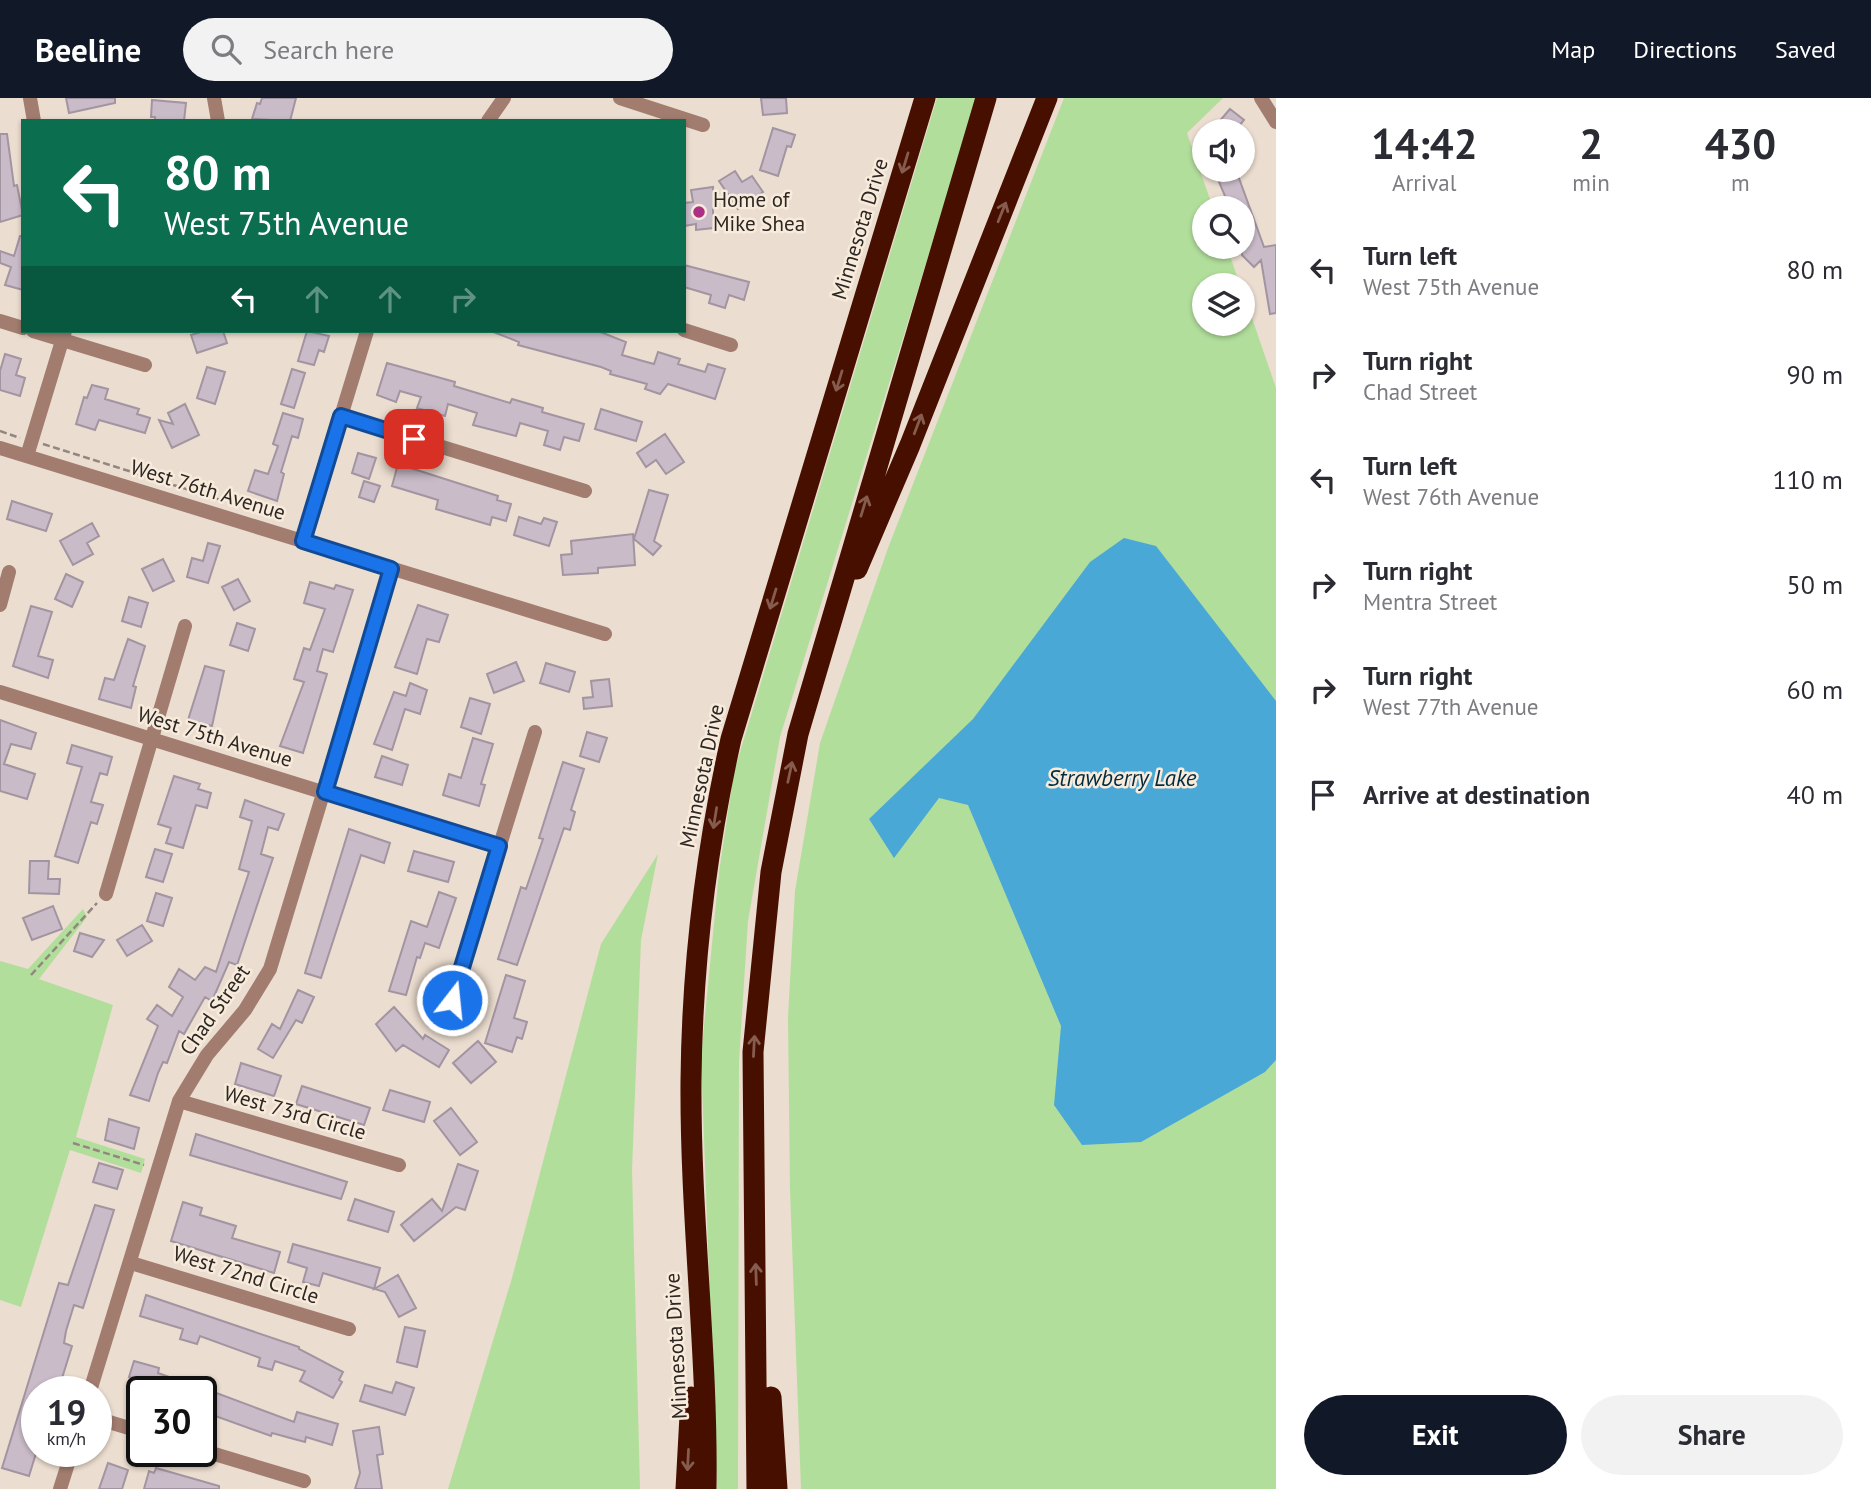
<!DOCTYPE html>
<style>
:root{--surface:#fff;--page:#f2f2f3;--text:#2b2b33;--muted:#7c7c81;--accent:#111827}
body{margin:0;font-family:"PT Sans",sans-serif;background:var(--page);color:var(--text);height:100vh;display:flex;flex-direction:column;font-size:26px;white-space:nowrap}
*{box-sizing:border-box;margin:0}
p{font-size:23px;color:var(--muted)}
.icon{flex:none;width:38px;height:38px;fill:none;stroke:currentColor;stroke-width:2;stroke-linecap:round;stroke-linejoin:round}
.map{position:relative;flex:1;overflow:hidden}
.sheet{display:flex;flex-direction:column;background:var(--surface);width:595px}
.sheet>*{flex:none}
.hud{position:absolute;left:21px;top:21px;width:665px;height:214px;border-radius:0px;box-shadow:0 2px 5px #0004;background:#0b6e4f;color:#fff;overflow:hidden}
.fabs{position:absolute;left:1192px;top:21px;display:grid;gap:14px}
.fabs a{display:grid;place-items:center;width:63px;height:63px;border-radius:50%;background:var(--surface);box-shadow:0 2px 5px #0004;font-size:35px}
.speed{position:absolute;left:21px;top:1278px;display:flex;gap:14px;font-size:35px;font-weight:700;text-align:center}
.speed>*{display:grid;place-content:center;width:91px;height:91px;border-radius:50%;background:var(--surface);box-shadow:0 2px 5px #0004;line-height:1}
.speed small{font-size:18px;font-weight:400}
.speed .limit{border:4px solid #111;border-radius:10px;background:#fff;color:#111}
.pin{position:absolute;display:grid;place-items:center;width:60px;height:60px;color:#fff;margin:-30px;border-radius:14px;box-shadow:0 4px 10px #0006}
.me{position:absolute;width:77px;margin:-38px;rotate:16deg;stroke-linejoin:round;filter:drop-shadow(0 0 5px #0008)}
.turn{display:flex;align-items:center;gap:24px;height:147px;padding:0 28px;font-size:32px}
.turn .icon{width:91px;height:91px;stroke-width:2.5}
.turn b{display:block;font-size:49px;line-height:60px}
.lanes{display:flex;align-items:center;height:66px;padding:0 28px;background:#0003;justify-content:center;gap:35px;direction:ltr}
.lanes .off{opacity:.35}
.eta{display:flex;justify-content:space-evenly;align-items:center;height:119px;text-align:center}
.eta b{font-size:42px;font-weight:800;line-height:49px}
.cta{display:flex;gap:14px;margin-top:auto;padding:14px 28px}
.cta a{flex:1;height:80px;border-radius:42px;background:var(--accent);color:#fff;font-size:28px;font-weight:800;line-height:80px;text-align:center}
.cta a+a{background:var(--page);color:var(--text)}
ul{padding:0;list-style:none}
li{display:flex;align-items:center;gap:21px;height:105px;padding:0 28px}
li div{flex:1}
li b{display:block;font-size:26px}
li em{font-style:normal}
header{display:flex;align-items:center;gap:42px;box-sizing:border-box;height:98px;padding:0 35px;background:var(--accent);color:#fff}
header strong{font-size:33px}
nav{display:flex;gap:38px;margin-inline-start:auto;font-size:24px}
.search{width:490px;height:63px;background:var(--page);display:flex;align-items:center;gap:18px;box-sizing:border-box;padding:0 24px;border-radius:38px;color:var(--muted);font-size:26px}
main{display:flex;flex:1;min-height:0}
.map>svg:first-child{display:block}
</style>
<header>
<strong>Beeline</strong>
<div class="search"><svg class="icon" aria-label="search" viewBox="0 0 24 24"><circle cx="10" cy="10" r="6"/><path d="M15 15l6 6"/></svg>Search here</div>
<nav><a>Map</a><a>Directions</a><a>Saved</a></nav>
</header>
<main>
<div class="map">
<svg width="1276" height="1391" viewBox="0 0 1276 1391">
<rect width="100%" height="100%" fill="#ebddcf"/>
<path fill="#b2de9c" d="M937,0H977L780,639L748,823L739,963L738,1391H717L701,959L719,774L734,674Z
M1064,0H1223L1187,35L1213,110H1204V149H1227L1240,187H1204V226H1242L1243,194L1276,290V1391H801L790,1091L788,919L795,793L820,645L888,450Z
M658,756L641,842L632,1072L640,1391H448L512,1180L601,846Z
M83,811L87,819L39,881L113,907L76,1039L145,1061L141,1075L70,1052L21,1209L0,1202V863L28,871Z"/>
<path fill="#4aa8d6" d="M1124,440L1156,448L1276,603V962L1265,974L1141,1044L1082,1047L1054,1007L1061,928L968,707L939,700L894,760L869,721L973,621L1090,464Z"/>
<path fill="#c9bbc8" stroke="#a294a1" stroke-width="2" d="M66,0H115V5L69,15Z
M262,0H296L290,23L252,21L257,5L260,6Z
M761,0H786L787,15L763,17Z
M152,2L186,5L184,23H155V19H151Z
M1230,11L1244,22L1235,33H1211Z
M773,30L795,37L791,49L787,48L778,78L760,72Z
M0,36H7L14,88L17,87L23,117L0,124Z
M1214,72H1236L1264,149L1276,147V215L1270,216L1261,162L1254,169L1242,157V110H1230Z
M735,73L742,84L752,78L763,94L738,111L719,83Z
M713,89V130L696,132V126L684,128V105L693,104L691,92Z
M20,138H23V192L5,187L11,169L0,165V153L14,158Z
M684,167L749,184L744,202L729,197L725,210L709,205L711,197L684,189Z
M204,233H223L227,245L197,255L191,237Z
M307,233L329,238L324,254L319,252L314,267L298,263Z
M491,233H598L626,244L622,257L643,263L654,266L658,254L680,261L678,266L705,274L708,266L725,271L715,301L668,286L660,296L645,291L647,286L610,276L611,273L601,269L518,247L519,244Z
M5,256L21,261L16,277L25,280L20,298L0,292V273Z
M387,265L455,284L454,288L510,305L512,301L543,310L542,314L584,326L579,343L564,339L560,352L544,347L548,333L520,325L516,338L473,327L477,315L448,306L445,318L417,310L421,299L400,293L396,304L377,297Z
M207,269L225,274L215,306L197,300Z
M292,271L305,275L294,310L281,306Z
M92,287L108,291L105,301L139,311L137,316L150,320L145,335L99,322L95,332L76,326L84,299L87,300Z
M185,306L199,337L172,350L159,322L173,326L168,315Z
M601,311L642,324L636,343L595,331Z
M283,315L303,321L298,340L292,338L281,374L284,376L277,403L248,393L255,372L268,376L278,348L273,346Z
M665,336L684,364L666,376L656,362L646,369L637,355Z
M358,355L376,360L369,381L352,375Z
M398,366L498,398L497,402L511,406L506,423L492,419L490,427L436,411L438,402L392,388Z
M364,383L380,388L374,404L359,399Z
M649,392L668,397L654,443L661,448L653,457L634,441Z
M12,403L52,416L46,433L7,421Z
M519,419L541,426L544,420L557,424L549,448L514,437Z
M92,425L99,438L87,445L93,456L73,467L60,443Z
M633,436L635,467L598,470V475L563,477L561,457L572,456L571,443Z
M208,445L220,448L208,485L187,479L192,460L203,463Z
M163,461L174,483L153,493L142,471Z
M66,476L83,484L72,509L55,501Z
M238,481L250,503L234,512L222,489Z
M310,484L334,491L336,487L353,492L333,554L323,551L317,573L327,576L303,655L280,648L304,584L294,581L304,550L310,552L325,511L304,505Z
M129,499L148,505L141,529L122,523Z
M418,507L448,517L439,544L427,541L417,576L395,569Z
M31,508L52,514L38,558L53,562L48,580L13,568Z
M237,525L255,531L248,553L230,547Z
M128,541L145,548L133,588L136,589L131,610L99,601L105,580L114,582Z
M516,564L524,583L494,595L487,576Z
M546,565L575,574L569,594L540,585Z
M205,568L224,573L212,628L188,622Z
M609,581L612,608L584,611L583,600L593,599L591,583Z
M410,585L427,592L420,616L405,611L392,652L374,646L394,594L406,598Z
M470,600L490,606L481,636L461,629Z
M0,622L36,635L31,651L11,646L4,666L35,676L27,701L0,693Z
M587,634L607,640L599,664L580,658Z
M473,640L493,646L481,686L485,687L479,708L443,697L449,676L461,680Z
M72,647L112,659L107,677L100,675L91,704L103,707L97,726L91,724L78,765L55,758L82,669L67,665Z
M382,658L408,667L402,687L375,679Z
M563,664L584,671L571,712L575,714L570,732L564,730L517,867L498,861L521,789L526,791L543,741L539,740Z
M174,678L200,686L198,691L211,695L207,710L196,707L183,750L166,745L171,730L158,726Z
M245,702L284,716L278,732L268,729L261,756L273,760L237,867L229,864L212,903L205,899L184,936L179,933L167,965L163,964L158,975L149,1003L130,997L158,928L147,921L157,907L172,918L183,899L169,889L179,871L195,882L205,869L216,874L249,774L239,771L252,723L240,719Z
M349,731L390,745L384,765L361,757L321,880L305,875Z
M155,751L172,756L163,784L146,779Z
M414,753L454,764L448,784L408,773Z
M30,763H49L48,781H60L59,796L29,795Z
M439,794L456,800L439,850L425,845L420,860L417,859L406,897L389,893L411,823L427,829Z
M156,795L172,800L163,828L147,823Z
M53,808L62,831L32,842L23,820Z
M142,827L152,843L127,858L117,842Z
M80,835L104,842L92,859L74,853Z
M506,877L525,883L514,920L527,924L522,941L517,939L512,954L485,945Z
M298,892L314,899L302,925L296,922L273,960L258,951L272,926L280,931Z
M394,909L423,941L425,937L449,952L439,969L403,947L396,953L376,926Z
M478,943L496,964L471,985L453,965Z
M241,965L281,978L274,998L235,986Z
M302,988L370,1010L364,1027L296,1006Z
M390,992L430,1004L424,1024L383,1012Z
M451,1010L477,1044L460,1057L434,1023Z
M109,1021L139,1030L134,1051L105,1042Z
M196,1036L347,1084L341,1101L190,1057Z
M99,1065L123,1072L117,1091L93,1084Z
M458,1066L478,1073L465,1112L456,1109L414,1143L401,1127L432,1101L442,1113Z
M355,1101L394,1114L388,1134L348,1122Z
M183,1104L202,1110L200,1117L236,1128L232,1140L280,1154L274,1175L171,1143Z
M95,1107L114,1112L83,1210L74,1207L66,1233L64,1245L72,1248L58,1293H37V1352L29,1378L2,1370L59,1185L68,1187Z
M293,1146L380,1170L374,1191L398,1177L416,1210L399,1219L385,1194L323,1175L319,1188L303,1184L307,1170L288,1164Z
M146,1197L299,1249V1251L343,1274L339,1282L342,1284L333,1300L300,1283L305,1273L275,1263L272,1272L258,1268L260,1260L200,1238L197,1246L180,1241L183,1231L140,1218Z
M405,1229L425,1233L417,1269L397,1264Z
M134,1263L159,1270L158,1275L208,1293H131L135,1281L129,1279Z
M396,1284L414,1290L405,1317L360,1303L365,1287L392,1295Z
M211,1293L294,1324L297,1314L338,1326L332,1347L306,1339L305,1344L272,1335L271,1338L204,1314Z
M379,1329L383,1356L377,1357L382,1391H355L360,1375L353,1333Z
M108,1365L128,1372L122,1391H99Z
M156,1370L219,1388V1391H144L149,1373L154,1375Z"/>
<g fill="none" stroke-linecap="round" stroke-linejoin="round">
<path stroke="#91877e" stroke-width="2.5" stroke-dasharray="7 3.5" stroke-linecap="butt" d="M0,333L20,340
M43,346L221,402
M31,877L97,805
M73,1045L144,1067"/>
<path stroke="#a17c6f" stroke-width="14" d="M30,0L34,23
M214,0L218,23
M620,0L703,27
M1261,0L1276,24
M488,23L504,0
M0,223L23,230
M684,232L731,247
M33,233L145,267
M341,318L585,393
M0,350L605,536
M27,358L65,233
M303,443L367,233
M0,507L9,474
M0,594L499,749
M106,796L185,528
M452,902L535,634
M179,1003L399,1067
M131,1165L349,1231
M90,1293L179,1003L207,957L245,912L270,871L391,471
M96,1320L142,1334
M201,1352L304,1383
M60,1391L72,1353"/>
<path stroke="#470f00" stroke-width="21" d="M857,471L910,347L1047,0
M771,1299L777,1391
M686,1391L691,1299
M706,1391C708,1255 690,1119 691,983C692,869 706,753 731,641L925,0
M757,1391L753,954L771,774L798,636L986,0"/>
</g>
<defs><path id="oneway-shaft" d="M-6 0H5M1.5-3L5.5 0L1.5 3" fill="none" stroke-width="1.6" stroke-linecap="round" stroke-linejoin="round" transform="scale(1.75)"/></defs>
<g stroke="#855c4d">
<use href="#oneway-shaft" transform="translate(905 65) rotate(107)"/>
<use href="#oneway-shaft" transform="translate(1002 114) rotate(-68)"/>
<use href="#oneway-shaft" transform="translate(839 283) rotate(107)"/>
<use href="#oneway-shaft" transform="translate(918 326) rotate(-69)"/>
<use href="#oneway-shaft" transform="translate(864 408) rotate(-73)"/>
<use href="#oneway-shaft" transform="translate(773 501) rotate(107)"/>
<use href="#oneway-shaft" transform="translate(790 674) rotate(-78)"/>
<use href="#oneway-shaft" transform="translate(715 720) rotate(99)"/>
<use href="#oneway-shaft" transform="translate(754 948) rotate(-87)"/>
<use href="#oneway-shaft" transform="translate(756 1176) rotate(-92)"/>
<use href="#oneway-shaft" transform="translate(688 1362) rotate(93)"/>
</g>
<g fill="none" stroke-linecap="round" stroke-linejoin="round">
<defs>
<path id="route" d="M414,341L341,318L303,443L391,471L325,694L499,748L452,902"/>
</defs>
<use href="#route" stroke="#114b97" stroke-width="18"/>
<use href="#route" stroke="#1a73e8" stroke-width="12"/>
</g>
<circle fill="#ab3083" stroke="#f8ebdc" stroke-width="2.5" cx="699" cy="114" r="7"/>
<g text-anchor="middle" stroke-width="5" stroke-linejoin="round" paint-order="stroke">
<g font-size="21" fill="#2c2722" stroke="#f8ebdc" text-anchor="start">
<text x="713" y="109">Home of<tspan x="713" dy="24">Mike Shea</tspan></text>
</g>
<g font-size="21" fill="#2c2722" stroke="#f8ebdc">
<text transform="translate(860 131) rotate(-73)" y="7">Minnesota Drive</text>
<text transform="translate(208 392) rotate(17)" y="7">West 76th Avenue</text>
<text transform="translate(215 639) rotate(17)" y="7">West 75th Avenue</text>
<text transform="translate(702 678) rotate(-78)" y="7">Minnesota Drive</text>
<text transform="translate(215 912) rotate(-55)" y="7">Chad Street</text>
<text transform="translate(295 1015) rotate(16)" y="7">West 73rd Circle</text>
<text transform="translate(246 1177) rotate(17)" y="7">West 72nd Circle</text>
<text transform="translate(676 1248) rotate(-93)" y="7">Minnesota Drive</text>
</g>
<g font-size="23" font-style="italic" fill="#022d40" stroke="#f8ebdc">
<text x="1122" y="688">Strawberry Lake</text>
</g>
</g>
</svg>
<div class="fabs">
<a><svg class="icon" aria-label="sound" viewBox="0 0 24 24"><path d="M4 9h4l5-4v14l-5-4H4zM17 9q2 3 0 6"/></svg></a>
<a><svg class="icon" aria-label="search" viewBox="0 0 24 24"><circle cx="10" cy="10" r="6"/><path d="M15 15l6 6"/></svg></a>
<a><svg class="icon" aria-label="layers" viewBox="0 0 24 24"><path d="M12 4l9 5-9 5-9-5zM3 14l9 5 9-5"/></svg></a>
</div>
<div class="speed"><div>19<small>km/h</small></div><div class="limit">30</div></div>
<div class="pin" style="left:414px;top:341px;background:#d93025"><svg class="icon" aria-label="arrive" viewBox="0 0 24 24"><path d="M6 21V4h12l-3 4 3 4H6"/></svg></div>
<svg class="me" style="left:452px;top:902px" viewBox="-20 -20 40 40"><circle r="17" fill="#1a73e8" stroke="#fff" stroke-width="3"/><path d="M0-11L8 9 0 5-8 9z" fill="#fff"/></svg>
<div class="hud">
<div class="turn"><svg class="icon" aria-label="left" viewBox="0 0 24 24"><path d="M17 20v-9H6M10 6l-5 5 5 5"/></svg><div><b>80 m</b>West 75th Avenue</div></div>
<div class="lanes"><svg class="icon" aria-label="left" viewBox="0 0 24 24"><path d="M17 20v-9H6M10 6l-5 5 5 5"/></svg><svg class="icon off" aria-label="ahead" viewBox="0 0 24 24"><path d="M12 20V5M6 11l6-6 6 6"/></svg><svg class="icon off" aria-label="ahead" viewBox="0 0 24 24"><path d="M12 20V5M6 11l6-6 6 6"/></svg><svg class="icon off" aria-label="right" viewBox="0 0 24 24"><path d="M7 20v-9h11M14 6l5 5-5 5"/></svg></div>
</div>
</div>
<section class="sheet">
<div class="eta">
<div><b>14:42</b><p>Arrival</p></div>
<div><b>2</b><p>min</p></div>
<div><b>430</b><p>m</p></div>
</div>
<ul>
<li><svg class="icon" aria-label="left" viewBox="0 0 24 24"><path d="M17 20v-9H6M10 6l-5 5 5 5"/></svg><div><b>Turn left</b><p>West 75th Avenue</p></div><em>80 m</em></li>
<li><svg class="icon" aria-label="right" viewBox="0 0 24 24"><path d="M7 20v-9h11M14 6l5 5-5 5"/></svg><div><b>Turn right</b><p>Chad Street</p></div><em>90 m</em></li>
<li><svg class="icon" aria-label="left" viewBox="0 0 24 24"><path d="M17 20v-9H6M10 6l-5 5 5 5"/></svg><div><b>Turn left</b><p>West 76th Avenue</p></div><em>110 m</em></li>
<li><svg class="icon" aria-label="right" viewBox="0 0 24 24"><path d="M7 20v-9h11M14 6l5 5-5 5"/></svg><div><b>Turn right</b><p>Mentra Street</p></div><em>50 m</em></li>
<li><svg class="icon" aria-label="right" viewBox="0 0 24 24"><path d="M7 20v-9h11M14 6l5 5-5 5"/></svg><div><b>Turn right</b><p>West 77th Avenue</p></div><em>60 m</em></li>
<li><svg class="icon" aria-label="arrive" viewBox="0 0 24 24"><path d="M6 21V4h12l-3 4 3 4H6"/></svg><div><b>Arrive at destination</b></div><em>40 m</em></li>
</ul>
<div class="cta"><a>Exit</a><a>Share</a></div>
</section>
</main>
